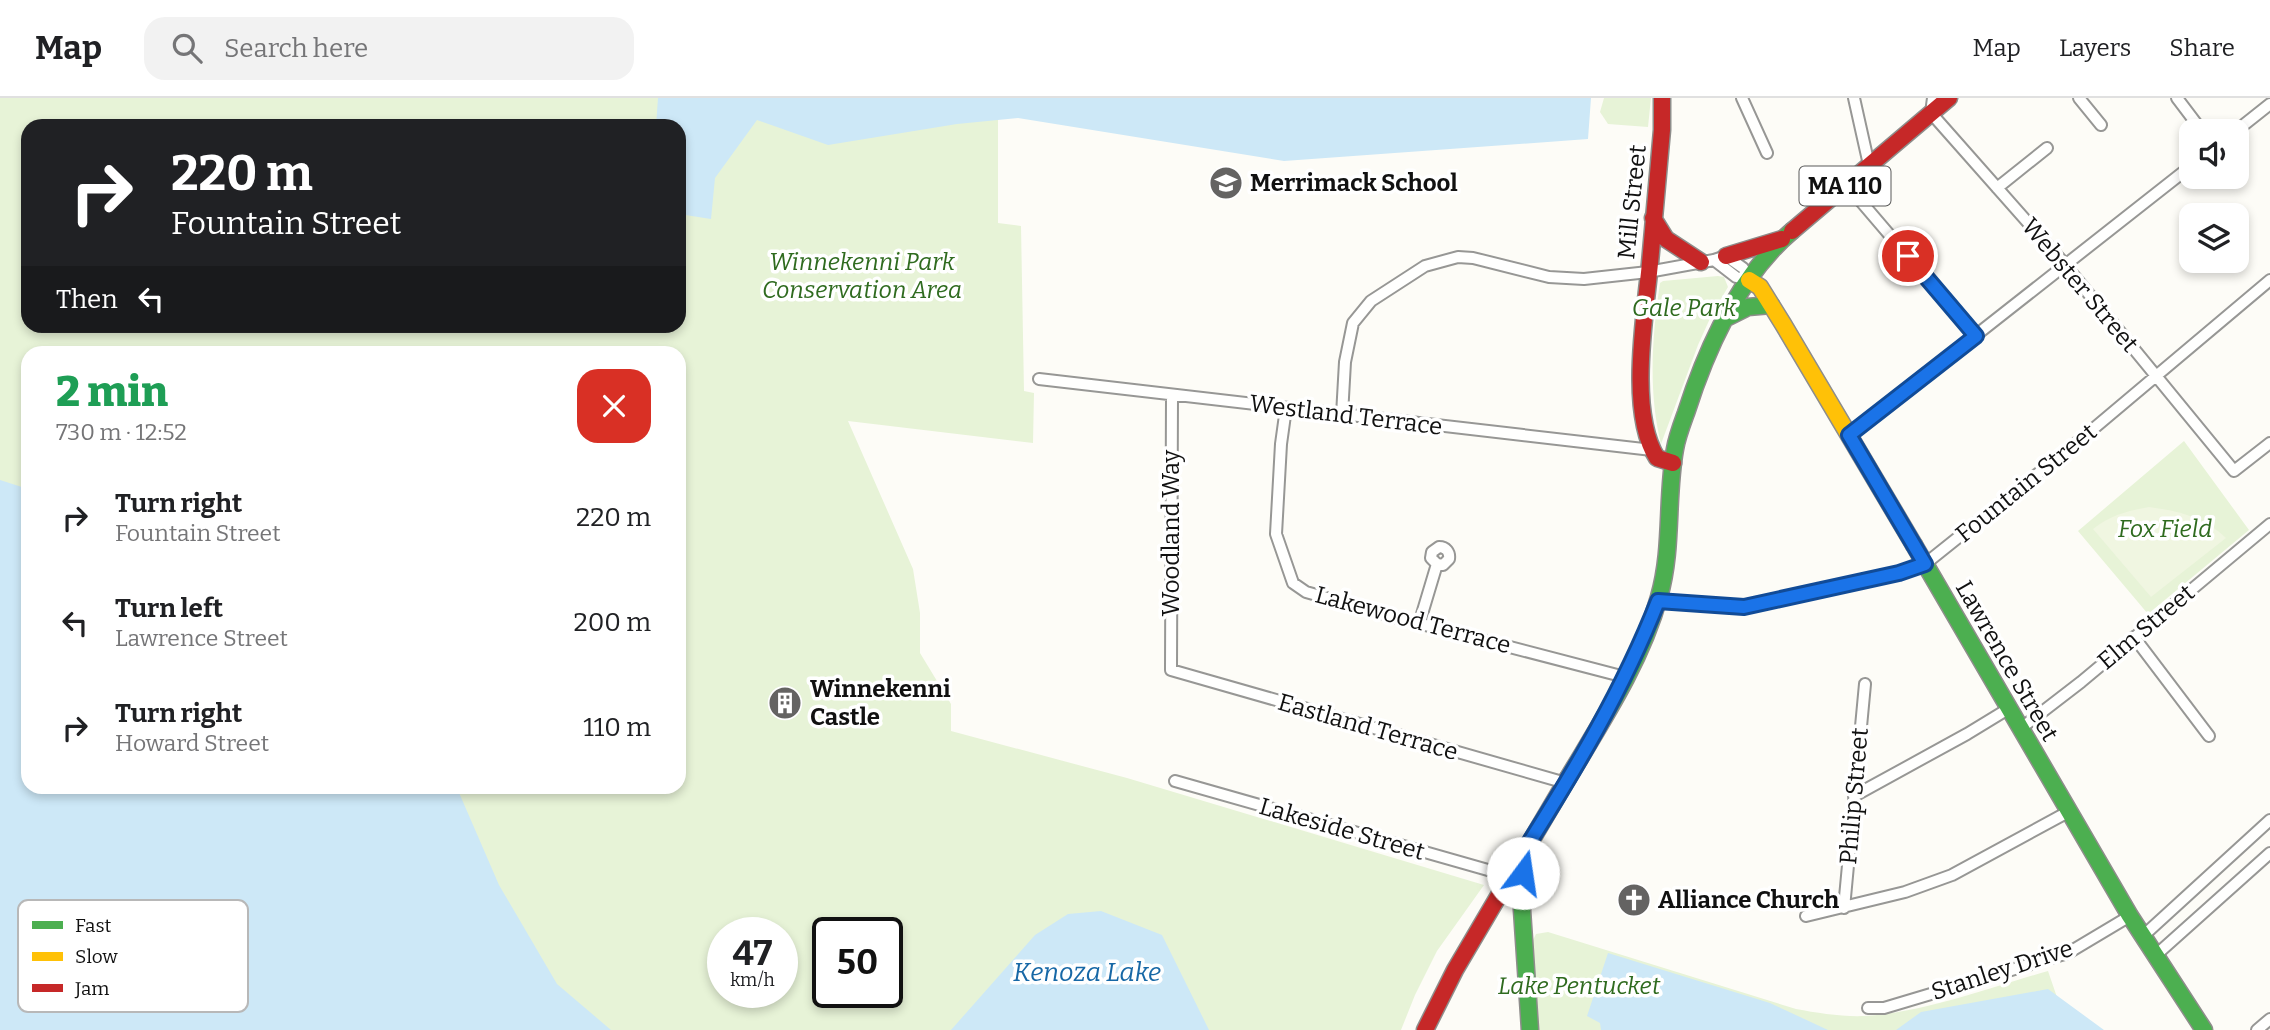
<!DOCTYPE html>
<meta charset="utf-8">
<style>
:root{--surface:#fff;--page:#f2f2f2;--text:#202124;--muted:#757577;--line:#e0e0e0}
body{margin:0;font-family:Bitter,serif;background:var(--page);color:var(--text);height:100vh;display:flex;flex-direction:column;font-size:26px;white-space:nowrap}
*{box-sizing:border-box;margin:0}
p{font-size:23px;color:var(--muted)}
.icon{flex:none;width:38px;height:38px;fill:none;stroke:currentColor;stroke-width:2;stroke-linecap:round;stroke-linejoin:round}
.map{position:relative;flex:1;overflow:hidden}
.side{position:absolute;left:21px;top:248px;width:665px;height:448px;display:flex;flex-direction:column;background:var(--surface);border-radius:21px;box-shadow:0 4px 10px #0003}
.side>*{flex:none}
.guide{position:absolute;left:21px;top:21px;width:665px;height:214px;border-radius:21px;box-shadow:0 4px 10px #0003;background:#202124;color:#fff;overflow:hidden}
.fabs{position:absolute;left:2179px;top:21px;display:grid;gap:14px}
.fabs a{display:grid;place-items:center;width:70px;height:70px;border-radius:14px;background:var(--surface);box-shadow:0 4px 10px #0003;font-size:35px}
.speed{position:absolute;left:707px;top:819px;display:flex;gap:14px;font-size:35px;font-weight:700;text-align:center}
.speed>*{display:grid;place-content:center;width:91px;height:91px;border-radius:50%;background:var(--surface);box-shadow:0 4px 10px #0003;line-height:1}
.speed small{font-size:18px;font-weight:400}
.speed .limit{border:4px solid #111;border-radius:10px;background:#fff;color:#111}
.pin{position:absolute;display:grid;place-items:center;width:60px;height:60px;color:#fff;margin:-30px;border:4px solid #fff;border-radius:50%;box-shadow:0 2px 7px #0007}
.me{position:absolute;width:77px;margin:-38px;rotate:14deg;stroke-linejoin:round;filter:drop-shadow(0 0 5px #0008)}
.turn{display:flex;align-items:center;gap:24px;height:147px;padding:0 35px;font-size:32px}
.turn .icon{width:91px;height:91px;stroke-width:2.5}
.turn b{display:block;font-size:49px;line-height:60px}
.then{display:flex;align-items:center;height:66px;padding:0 35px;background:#0003;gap:14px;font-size:26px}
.round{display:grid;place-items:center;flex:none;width:74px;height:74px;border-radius:21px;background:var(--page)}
.summary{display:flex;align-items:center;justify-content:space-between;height:119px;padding:0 35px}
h1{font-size:42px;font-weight:800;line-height:52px;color:#1e9e55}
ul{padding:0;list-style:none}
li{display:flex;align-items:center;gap:21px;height:105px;padding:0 35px}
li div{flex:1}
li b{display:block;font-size:26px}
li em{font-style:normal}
header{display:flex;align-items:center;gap:42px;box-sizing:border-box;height:98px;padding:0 35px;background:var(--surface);border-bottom:2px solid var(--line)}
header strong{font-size:33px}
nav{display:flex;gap:38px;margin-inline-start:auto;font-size:24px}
.search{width:490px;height:63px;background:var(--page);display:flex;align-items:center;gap:18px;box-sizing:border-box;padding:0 24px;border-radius:21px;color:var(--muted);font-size:26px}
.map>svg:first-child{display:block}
</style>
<header>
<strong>Map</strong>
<div class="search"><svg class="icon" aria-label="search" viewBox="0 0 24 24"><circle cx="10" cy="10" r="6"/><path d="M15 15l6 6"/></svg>Search here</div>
<nav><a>Map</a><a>Layers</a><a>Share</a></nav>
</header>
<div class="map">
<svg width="2270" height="932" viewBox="0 0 2270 932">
<rect width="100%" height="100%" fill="#fdfcf7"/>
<path fill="#e7f3d7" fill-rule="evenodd" d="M0,0H664L662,28H28V228H679V105L711,72L756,11L998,13V125L1021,128L1024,293L1034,295L1033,345L848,323L913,471L920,515V555L951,606V633L1127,680L1484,787L1437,853L1415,897L1401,932H0ZM28,256H679V690H28ZM723,835H782V894H723ZM828,835H887V894H828Z
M1604,0H1651L1648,29L1608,26L1600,14Z
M1718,178L1724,179L1728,189L1712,216L1698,247L1661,346C1648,293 1652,239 1660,185L1663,183Z
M2184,343L2249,432L2148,516L2078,433Z
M1548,834L1796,911C1818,915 1842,919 1865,918C1922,915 1992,889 2048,873L2060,908L2090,932H1538L1532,844L1536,836Z"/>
<path fill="#f0f6e1" d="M2149,409C2179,413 2204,419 2226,440L2151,499L2093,431C2111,417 2127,413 2149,409Z"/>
<path fill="#cde8f7" d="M658,0H1591L1588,41L1284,63L1018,20L957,26L828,47L757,22L715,80L711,121L679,116V28H656Z
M0,382L28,391V690H457L499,787L557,886L611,932H0Z
M1101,813L1162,837L1209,932H951L1035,837L1068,816Z
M1608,855L1770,905L1828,932H1601L1600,925L1587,918Z
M2048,891L2104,932H1896L1921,914Z"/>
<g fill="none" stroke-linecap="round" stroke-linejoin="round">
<defs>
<path id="street" d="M1742,0L1767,55
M1854,0L1869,67
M1933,0L1931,15L2061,162L2234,373L2270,345
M2079,0L2101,27
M2177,0L2202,33
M2236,33L2270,6
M1846,86L1976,238
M1997,90L2047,50
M1714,162L1736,179L1749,182
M1039,281L1652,352
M1172,297L1171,572L1566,685
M1286,310L1281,346L1276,436L1293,485L1306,494L1387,517L1625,579
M1342,317L1345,264L1353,225L1371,203L1425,168L1458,159L1473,160L1549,179L1584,181L1648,174L1714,162L1726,158L1743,170L1749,182
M1849,337L2191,68
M1658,503L1744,509L1899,476L1925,466L2080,342L2270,182
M1419,526L1437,466L1443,467L1449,461C1450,454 1446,449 1439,449L1432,454L1431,460L1437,466
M2134,539L2209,638
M2020,631L2081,584L2270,426
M1175,683L1509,778
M1854,698L1967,636L2008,611
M1844,810L1865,586
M1806,818L1905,794L1952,777L2068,714
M2143,838L2270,722
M2156,857L2270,755
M1868,910H1884L2068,855L2130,818
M2257,932L2270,921"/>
<path id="fast" d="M1726,220L1748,209L1771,207
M1914,447L2130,818L2204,932
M1568,680C1602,623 1641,564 1659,499C1673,451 1666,400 1675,351C1677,339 1682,326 1686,315C1707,249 1739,178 1792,133
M1524,756L1521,797L1530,932"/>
<path id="slow" d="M1749,182L1760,189L1783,226L1914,447"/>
<path id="jam" d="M1662,0V32C1658,76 1654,121 1650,165C1645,218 1628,314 1657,360L1673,365
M1653,120L1666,141L1701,164
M1792,133L1949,0
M1726,158L1782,141
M1425,932L1455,872L1568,680"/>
</defs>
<use href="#street" stroke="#979795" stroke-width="14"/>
<use href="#fast" stroke="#8e8d8b" stroke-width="19"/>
<use href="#slow" stroke="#8e8d8b" stroke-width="19"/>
<use href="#jam" stroke="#8e8d8b" stroke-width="19"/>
<use href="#street" stroke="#fffffe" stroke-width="10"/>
<use href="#fast" stroke="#4caf50" stroke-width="16"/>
<use href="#slow" stroke="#ffc107" stroke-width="16"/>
<use href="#jam" stroke="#c62828" stroke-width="16"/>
</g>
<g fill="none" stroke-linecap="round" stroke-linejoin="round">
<defs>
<path id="route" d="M1523,775L1524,753C1575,672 1623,592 1658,503L1744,509L1899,475L1925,466L1849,337L1976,238L1908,158"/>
</defs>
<use href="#route" stroke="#114b97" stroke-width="18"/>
<use href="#route" stroke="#1a73e8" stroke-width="12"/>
</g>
<defs>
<symbol id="school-disc" viewBox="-11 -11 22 22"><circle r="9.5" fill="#646362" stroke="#fff"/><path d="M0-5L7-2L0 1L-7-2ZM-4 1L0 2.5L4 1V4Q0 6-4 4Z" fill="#fff"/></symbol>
<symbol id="building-disc" viewBox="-11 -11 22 22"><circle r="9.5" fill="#646362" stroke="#fff"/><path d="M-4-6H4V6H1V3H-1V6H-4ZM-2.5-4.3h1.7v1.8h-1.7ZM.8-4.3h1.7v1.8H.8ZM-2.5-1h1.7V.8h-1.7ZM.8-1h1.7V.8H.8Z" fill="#fff"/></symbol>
<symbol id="church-disc" viewBox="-11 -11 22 22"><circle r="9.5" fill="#646362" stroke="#fff"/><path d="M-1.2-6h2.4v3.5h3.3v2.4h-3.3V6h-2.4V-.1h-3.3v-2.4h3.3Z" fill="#fff"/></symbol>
</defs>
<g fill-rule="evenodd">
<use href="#school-disc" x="1207" y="66" width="38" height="38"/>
<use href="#building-disc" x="766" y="586" width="38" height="38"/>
<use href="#church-disc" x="1615" y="783" width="38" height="38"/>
</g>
<g text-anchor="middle" stroke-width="7" stroke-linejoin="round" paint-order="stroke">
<rect fill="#fff" stroke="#585858" stroke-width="2" x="1799.5" y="68.5" width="91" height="39" rx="5"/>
<g font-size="23" font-weight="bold" fill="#111">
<text x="1845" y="96">MA 110</text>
</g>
<g font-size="24" font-weight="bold" fill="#111" stroke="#fff" text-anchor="start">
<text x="1250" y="93">Merrimack School</text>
<text x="810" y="599">Winnekenni<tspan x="810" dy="28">Castle</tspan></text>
<text x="1658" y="810">Alliance Church</text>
</g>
<g font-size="24" fill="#111" stroke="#fff">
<text transform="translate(1632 104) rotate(-84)" y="8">Mill Street</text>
<text transform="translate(2080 187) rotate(50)" y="8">Webster Street</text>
<text transform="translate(1346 317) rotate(7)" y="8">Westland Terrace</text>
<text transform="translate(2026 385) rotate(-39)" y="8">Fountain Street</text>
<text transform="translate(1171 435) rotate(-90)" y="8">Woodland Way</text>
<text transform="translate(1413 522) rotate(15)" y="8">Lakewood Terrace</text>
<text transform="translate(2146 529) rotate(-40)" y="8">Elm Street</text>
<text transform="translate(2007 563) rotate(60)" y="8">Lawrence Street</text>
<text transform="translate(1368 629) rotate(16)" y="8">Eastland Terrace</text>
<text transform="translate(1854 698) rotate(-85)" y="8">Philip Street</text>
<text transform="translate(1342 731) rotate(16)" y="8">Lakeside Street</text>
<text transform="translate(2002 872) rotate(-18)" y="8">Stanley Drive</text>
</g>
<g font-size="24" font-style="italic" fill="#2f6b1f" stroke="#fff">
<text x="862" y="172">Winnekenni Park<tspan x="862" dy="28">Conservation Area</tspan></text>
<text x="1684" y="218">Gale Park</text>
<text x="2165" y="439">Fox Field</text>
<text x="1579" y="896">Lake Pentucket</text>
</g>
<g font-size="26" font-style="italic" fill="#1768a6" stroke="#fff">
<text x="1087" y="883">Kenoza Lake</text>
</g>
</g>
<rect x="18" y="802" width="230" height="112" rx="10" fill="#fff" stroke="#b8b8b8" stroke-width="2"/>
<rect x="32" y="823" width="31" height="8" fill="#4caf50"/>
<rect x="32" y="854" width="31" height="9" fill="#ffc107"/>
<rect x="32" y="886" width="31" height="8" fill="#c62828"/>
<g font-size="19" fill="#111">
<text x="75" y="834">Fast</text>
<text x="75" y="865">Slow</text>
<text x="75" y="897">Jam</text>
</g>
</svg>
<div class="fabs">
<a><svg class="icon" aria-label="sound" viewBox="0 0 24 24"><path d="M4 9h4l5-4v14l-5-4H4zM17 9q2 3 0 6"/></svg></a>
<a><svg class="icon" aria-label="layers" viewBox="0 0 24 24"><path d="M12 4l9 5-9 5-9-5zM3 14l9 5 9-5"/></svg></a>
</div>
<div class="speed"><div>47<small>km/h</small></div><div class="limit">50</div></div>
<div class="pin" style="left:1908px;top:158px;background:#d93025"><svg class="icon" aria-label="arrive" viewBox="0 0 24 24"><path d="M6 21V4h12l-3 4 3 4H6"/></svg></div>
<svg class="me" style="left:1523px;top:775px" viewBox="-20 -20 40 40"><circle r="19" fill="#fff"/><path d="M0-13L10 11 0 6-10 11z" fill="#1a73e8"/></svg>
<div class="guide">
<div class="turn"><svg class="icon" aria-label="right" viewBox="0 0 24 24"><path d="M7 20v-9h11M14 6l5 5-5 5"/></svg><div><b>220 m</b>Fountain Street</div></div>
<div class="then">Then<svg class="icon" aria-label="left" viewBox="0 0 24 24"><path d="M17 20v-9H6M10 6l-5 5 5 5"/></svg></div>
</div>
<section class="side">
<div class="summary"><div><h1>2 min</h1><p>730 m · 12:52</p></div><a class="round" style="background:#d93025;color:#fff"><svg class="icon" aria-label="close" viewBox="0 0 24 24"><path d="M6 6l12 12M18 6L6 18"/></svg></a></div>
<ul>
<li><svg class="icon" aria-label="right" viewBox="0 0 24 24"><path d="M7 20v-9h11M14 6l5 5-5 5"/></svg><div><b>Turn right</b><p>Fountain Street</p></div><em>220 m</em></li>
<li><svg class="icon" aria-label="left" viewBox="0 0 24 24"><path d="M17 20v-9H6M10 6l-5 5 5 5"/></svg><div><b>Turn left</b><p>Lawrence Street</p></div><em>200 m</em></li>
<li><svg class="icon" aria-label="right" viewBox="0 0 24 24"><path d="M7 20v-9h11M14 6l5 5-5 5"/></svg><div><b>Turn right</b><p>Howard Street</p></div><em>110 m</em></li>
</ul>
</section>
</div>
